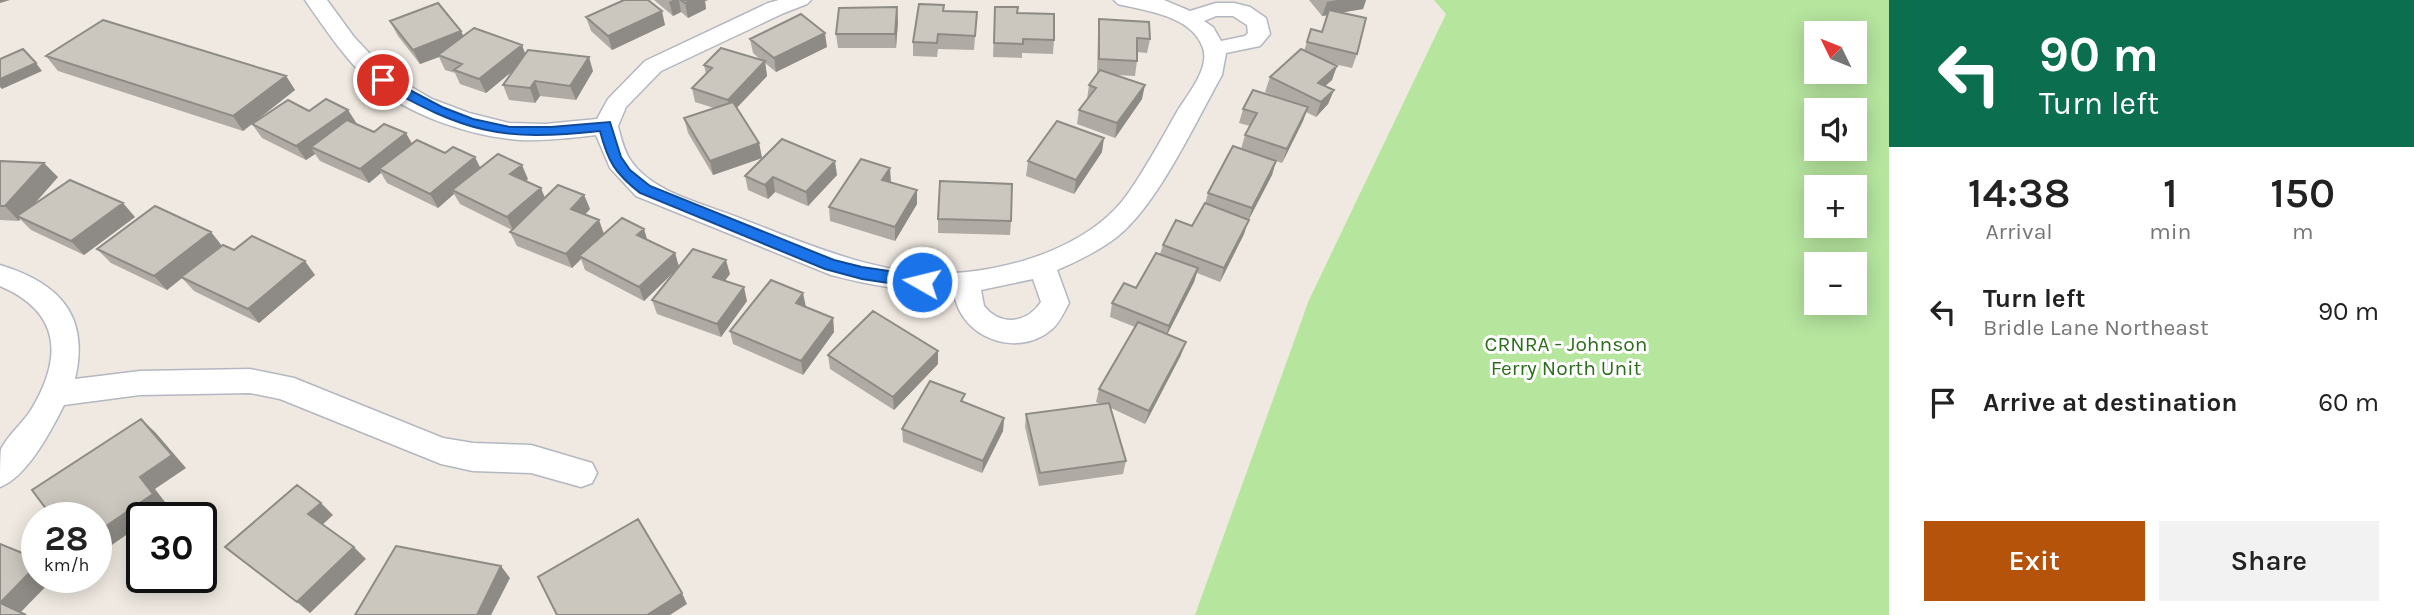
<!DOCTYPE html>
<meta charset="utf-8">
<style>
:root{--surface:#fff;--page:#f2f2f2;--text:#222;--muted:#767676;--accent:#b45309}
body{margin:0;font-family:Karla,sans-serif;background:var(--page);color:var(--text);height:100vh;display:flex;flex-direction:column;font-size:26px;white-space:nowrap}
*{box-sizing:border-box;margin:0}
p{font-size:23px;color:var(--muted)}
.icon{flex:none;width:38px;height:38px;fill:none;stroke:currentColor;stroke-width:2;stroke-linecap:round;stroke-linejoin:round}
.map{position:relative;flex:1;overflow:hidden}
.details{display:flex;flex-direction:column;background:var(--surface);width:525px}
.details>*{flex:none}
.hud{background:#0b6e4f;color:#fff;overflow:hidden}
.needle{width:46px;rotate:313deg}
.tools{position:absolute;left:1804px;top:21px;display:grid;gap:14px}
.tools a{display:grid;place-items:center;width:63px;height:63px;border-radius:0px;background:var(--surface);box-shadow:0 4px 18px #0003;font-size:35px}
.speed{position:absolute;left:21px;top:502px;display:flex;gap:14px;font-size:35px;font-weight:700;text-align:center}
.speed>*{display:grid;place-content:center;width:91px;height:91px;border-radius:50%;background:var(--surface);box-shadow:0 4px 18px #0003;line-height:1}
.speed small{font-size:18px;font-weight:400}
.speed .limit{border:4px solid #111;border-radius:10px;background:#fff;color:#111}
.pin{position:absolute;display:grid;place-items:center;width:60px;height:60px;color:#fff;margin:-30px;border:4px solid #fff;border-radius:50%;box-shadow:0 2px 7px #0007}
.me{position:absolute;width:77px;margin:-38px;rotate:278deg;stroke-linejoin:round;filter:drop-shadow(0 0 5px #0008)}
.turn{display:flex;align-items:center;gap:24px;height:147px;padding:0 35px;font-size:32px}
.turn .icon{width:91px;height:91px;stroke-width:2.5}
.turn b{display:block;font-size:49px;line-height:60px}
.eta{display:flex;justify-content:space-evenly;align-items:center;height:119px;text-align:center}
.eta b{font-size:42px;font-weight:600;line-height:49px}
.action{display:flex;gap:14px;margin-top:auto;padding:14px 35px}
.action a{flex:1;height:80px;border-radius:0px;background:var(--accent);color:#fff;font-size:28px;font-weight:600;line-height:80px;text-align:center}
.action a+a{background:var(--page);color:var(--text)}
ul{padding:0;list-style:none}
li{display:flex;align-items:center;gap:21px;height:91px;padding:0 35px}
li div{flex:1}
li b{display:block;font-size:26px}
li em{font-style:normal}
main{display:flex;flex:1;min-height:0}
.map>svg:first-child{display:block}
</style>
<main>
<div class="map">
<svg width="1889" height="615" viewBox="0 0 1889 615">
<rect width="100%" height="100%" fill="#efe9e1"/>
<path fill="#b6e59e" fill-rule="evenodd" d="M1434,0H1889V615H1195L1309,300L1446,14ZM1816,33H1855V72H1816ZM1816,110H1855V149H1816ZM1816,187H1855V226H1816ZM1816,264H1855V303H1816Z"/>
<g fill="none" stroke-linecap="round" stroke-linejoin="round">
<defs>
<path id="street" d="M305,0H327L354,37L389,74L432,99L469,113L509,123L545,124L597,119L608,99L645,61L768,3L779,0H811L807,4L784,13L661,71L626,107L618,126C621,138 624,151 631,161C654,194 706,204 742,219C812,246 889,281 967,272C1024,266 1095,242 1129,192C1147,166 1162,138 1178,110C1188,94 1210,68 1203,48C1192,15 1145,11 1118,4L1114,0H1164L1190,11L1216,3H1234L1250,7L1266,18L1270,34L1260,46L1226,53L1222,75C1196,121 1158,204 1118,236C1099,251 1078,261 1057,270L1069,303C1064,312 1059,324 1051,330C1016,359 960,337 954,293C912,292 872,286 831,275L636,196L610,168L596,135C571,138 546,141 521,140C473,137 410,116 372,84C346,60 325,29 305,0ZM1216,16H1233L1247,25L1248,33L1245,36L1221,41L1213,27L1204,21ZM1033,279L1041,302C1027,323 1001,327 984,306L981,290Z
M0,265C59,283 90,315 75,379L140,371L250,369L294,378L443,438L473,443L531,445L592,463L597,473L592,483L581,487L531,473L473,471L441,464L280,399L250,393L140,395L64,405C51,431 27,477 0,487C0,477 0,458 1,449C8,435 22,424 31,410C63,357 61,312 0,286Z"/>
</defs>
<use href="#street" stroke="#b4b7c1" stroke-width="3"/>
<use href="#street" fill="#fff" fill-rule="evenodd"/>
</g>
<path fill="#afaba4" d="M654,0H708L705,1L706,9L688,18L681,12L673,16Z
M1309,0H1366L1363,9L1342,12L1357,54L1352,68L1334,64L1332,80L1325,86L1334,90L1328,104L1316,117L1306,112L1303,121L1282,163L1276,161L1272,175L1248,221L1244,234L1220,282L1197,273L1194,282L1167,334L1181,355L1145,424L1111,408L1126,461L1123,474L1039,486L1025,427L1026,414L1101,404L1096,402L1099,389L1135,327L1110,317L1112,303L1136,288L1160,254L1163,245L1192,226L1205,204L1208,193L1241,149L1245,135L1250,126L1239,123L1243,109L1277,97L1265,92L1270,77L1304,51L1311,29L1322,31L1327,15L1322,16Z
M897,7L898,22L896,48H838L836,34Z
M995,7L1017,13L1054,40L1053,54L1022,53V58L993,57Z
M944,11L977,12L974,50L938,49L937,57L913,56V42Z
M586,17L665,25L612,50L591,31Z
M1099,19L1150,39L1147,53L1137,52V61L1135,76L1115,75L1142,99L1115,138L1077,124L1079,110L1087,99L1089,85L1097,73L1098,33Z
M390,21L464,36L522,45L525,54L593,71L576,100L540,96L535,103L509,100L503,85L514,70L486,93L460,84L455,73L445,70L439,57L420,64L398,36Z
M750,39L827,47L776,72L765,63L767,76L736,108L759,143L762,158L713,175L688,133L684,118L714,108L695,102L692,88L706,74L704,65L762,61L753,53Z
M46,56L286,76L295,90L243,131L58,71Z
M348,110L356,124L374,132L412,144L445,153L481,168L528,179L526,181L545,198L584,195L590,209L585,215L604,234L644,229L647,239L675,253L679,267L644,301L585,270L581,259L572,268L517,246L510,232L512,230L460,204L454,194L438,208L387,183L381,173L369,183L320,161L315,154L306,160L262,138L252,124L309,111Z
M1102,152L1074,194L1026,176L1028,161Z
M0,161L58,177L33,205L135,217L84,255L31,230L20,219L19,221L0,220Z
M837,175L808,206L775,192L768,199L748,190L745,176Z
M890,182L917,204L895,241L830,221L829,207Z
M938,219L1011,221L1010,235L938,233Z
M211,232L222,246L234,250L315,275L259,323L194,291L182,278L167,290L111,263L97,249Z
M730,274L724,281L747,301L721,337L657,314L652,300Z
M805,307L833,318L834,332L803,375L733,344L730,331Z
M938,351V364L894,410L830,369L828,355Z
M965,403L1004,418L1003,431L982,473L903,442L902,429Z"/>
<path fill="#8e8b86" d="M0,0H10L0,3Z
M673,0H679L681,12L673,16L669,2Z
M693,0H708L705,1L706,9L688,18L685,3Z
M1337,0H1366L1363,9L1322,16L1327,2Z
M897,7L898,22L896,48L895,34Z
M662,11L665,25L612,50L608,36Z
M461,31L468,45L438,55L439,57L420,64L413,50Z
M825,33L827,47L776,72L774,58Z
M522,45L527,59L486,93L479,79Z
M589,57L593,71L576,100L570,86Z
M765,61L767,76L731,114L728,100Z
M36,63L42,71L2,89L0,87V79Z
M1337,66L1332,80L1313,97L1318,83Z
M286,76L295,90L243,131L233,116Z
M535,81L540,96L535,103L530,88Z
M1145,85L1142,99L1115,138L1117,123Z
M1334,90L1328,104L1316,117L1321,102Z
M1308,107L1303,121L1282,163L1287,149Z
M348,110L357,124L311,147L315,154L306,160L296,146Z
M406,133L414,147L379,169L381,173L369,183L360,169Z
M1104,138L1102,152L1074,194L1076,180Z
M759,143L762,158L713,175L710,161Z
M475,157L482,171L452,190L454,194L438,208L430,194Z
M835,161L837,175L808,206L806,192Z
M1276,161L1272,175L1248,221L1244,234L1220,282L1224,268L1248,221L1252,208Z
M44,163L58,177L22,218L17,216L20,219L19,221L5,206Z
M522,165L528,179L517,188L510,174Z
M890,168L891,182L882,180Z
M773,177L775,192L768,199L765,185Z
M541,188L547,203L514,232L507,217Z
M917,190V204L895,241V227Z
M584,195L590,209L576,223L571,209Z
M123,203L135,217L84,255L71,241Z
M599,220L604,234L579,256L581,259L572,268L566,254Z
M644,229L648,243L637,235Z
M211,232L222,246L167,290L154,276Z
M675,253L679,267L644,301L639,287Z
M726,260L730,274L717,291L713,277Z
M305,261L315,275L259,323L248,309Z
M1198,268L1194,282L1165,339L1169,326Z
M744,287L747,301L721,337L717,324Z
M803,293L806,307L796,303Z
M833,318L834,332L803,375L801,361Z
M1186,342L1181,355L1145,424L1149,411Z
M938,351V364L894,410L893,397Z
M1004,418L1003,431L982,473L983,461Z
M141,419L155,432L186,468L155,489L168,506L151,518H142V524L96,556V533L140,477Z
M321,503L333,515L321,526L308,514Z
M354,547L366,559L310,613L297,602Z
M37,565V578H54L19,614L0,603Z
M501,566L510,578L491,615H477Z
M682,593L687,604L670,615H647Z"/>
<path fill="#cbc7bf" stroke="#8e8b86" stroke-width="2" d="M624,0H648L662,11L608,36L586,17Z
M681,0H693L685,3Z
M438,3L461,31L413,50L390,21Z
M919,4L944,5L943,11L977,12L975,36L938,34L937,43L913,42Z
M897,7L895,34H836L839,8Z
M995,7H1018L1017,13L1054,14V40L1023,39V44L994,43Z
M1329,10L1366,18L1357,54L1307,42L1311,29L1322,32Z
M801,14L825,33L774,58L750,39Z
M1099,19L1149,22L1150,39L1137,38V61L1099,59Z
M103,20L286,76L233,116L46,56Z
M474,28L522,45L479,79L454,70L462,64L438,55Z
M721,48L765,61L728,100L692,88L712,68L704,65Z
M23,49L36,63L0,79V59Z
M1301,49L1337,66L1318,83L1334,90L1321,102L1270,77Z
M528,50L589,57L570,86L535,81L530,88L503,85Z
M1100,70L1145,85L1117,123L1079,110L1096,88L1089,85Z
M1253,90L1308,107L1287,149L1245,135L1257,113L1243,109Z
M326,99L348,110L296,146L252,124L288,100L309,111Z
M733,102L759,143L710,161L684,118Z
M347,120L374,132L384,124L406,133L360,169L311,147Z
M1057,121L1104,138L1076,180L1028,161Z
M782,139L835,161L806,192L773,177L765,185L745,176Z
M417,140L445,153L453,147L475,157L430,194L379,169Z
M1233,146L1276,161L1252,208L1208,193Z
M498,154L522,165L510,174L541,188L507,217L452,190Z
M861,159L890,168L882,180L917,190L895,227L829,207Z
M0,161L44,163L5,206H0Z
M70,180L123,203L71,241L17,216Z
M940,181L1012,184L1011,221L938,219Z
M558,185L584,195L571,209L599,220L566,254L510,232Z
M1205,203L1249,220L1224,268L1163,245L1176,220L1192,226Z
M155,206L211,232L154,276L97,249Z
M622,218L644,229L637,235L675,253L639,287L579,256Z
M252,236L305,261L248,309L181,277L223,245L234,250Z
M693,249L726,260L713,277L744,287L717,324L652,300Z
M1156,253L1198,268L1169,326L1112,303L1124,283L1136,288Z
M771,280L803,293L796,303L833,318L801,361L730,331Z
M873,311L938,351L893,397L828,355Z
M1138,322L1186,342L1149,411L1099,389Z
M930,381L965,394L961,401L1004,418L983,461L902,429Z
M1109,403L1126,461L1040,473L1026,414Z
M141,419L172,455L140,477L153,494L96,533V518H53L32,490Z
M297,485L321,503L308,514L354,547L297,602L225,547Z
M638,519L682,593L647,615H557L538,577Z
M0,544L37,559V565L0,603Z
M396,546L501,566L477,615H355Z
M0,603L26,615H0Z"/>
<path fill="#1a73e8" stroke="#114b97" stroke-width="2" d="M383,76L442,107L473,119L510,127H551L610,122L621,157L630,170L650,186L834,260L862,267L922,276L930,282L922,288L862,279L825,269L640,193C615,173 608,162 600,131C500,142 465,132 378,83L376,80Z"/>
<g text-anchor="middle" stroke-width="6" stroke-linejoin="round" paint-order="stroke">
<g font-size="21" fill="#2c6e1b" stroke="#fff">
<text x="1566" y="351">CRNRA - Johnson<tspan x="1566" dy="24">Ferry North Unit</tspan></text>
</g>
</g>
</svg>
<div class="tools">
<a><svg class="needle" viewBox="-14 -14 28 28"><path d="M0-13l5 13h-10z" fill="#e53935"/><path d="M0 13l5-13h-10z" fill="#767676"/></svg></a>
<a><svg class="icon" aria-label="sound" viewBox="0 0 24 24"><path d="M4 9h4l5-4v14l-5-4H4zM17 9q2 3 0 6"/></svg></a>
<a>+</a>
<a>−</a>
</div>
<div class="speed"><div>28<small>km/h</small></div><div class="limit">30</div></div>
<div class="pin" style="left:383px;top:80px;background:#d93025"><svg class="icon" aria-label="arrive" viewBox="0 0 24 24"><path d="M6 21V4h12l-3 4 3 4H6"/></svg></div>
<svg class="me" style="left:922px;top:282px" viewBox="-20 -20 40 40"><circle r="17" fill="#1a73e8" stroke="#fff" stroke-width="3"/><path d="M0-11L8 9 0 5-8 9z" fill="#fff"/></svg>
</div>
<section class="details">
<div class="hud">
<div class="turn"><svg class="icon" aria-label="left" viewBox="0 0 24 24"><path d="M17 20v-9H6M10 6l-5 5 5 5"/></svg><div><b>90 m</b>Turn left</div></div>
</div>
<div class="eta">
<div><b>14:38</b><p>Arrival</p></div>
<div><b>1</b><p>min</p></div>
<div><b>150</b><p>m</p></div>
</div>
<ul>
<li><svg class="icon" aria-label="left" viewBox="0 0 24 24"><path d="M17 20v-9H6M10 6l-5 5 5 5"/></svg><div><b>Turn left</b><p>Bridle Lane Northeast</p></div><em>90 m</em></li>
<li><svg class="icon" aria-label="arrive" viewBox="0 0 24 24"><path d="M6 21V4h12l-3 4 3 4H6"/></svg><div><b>Arrive at destination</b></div><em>60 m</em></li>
</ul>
<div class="action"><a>Exit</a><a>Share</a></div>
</section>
</main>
